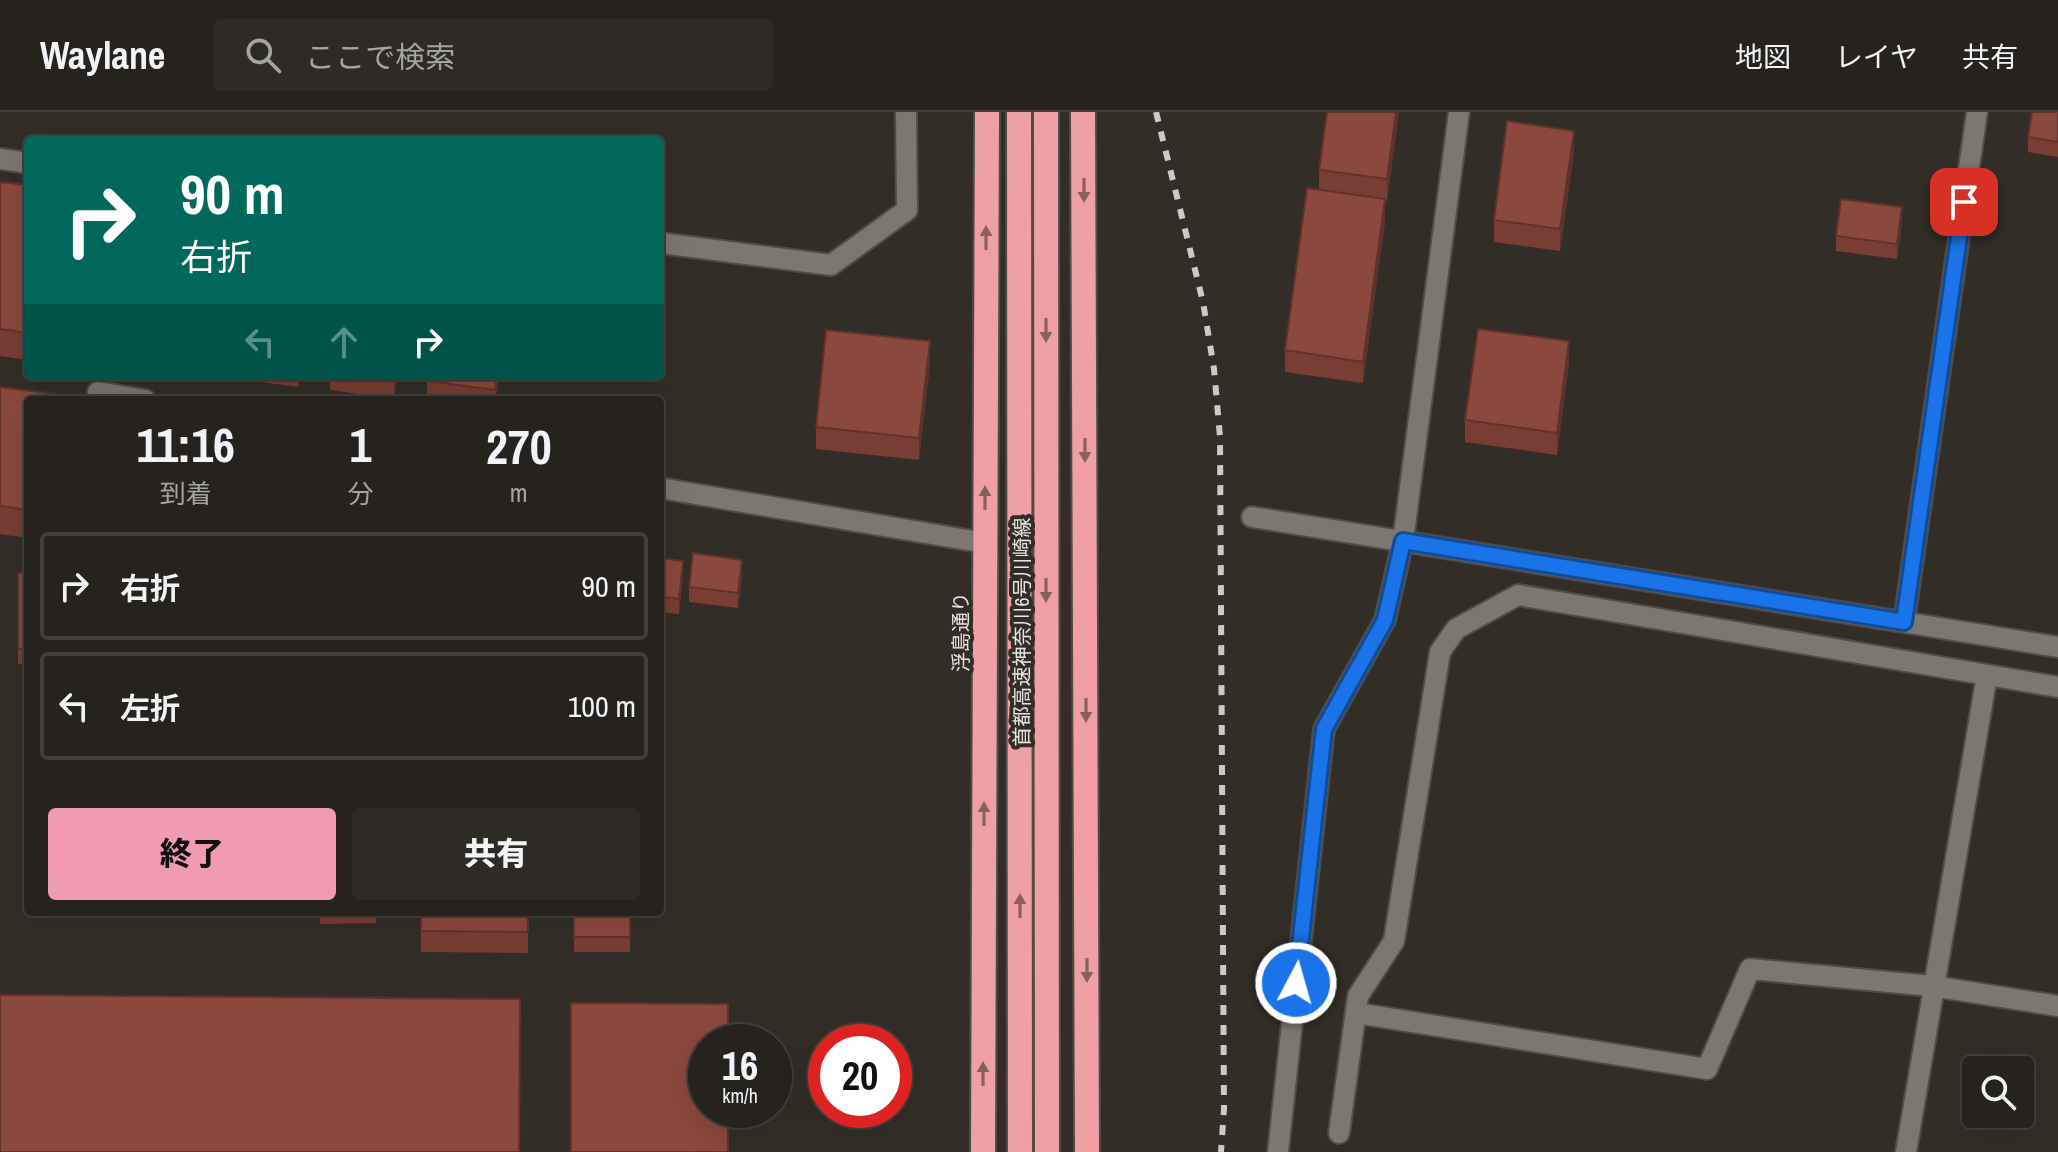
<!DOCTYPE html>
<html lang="ja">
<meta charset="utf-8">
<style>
:root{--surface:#26221d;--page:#2e2a26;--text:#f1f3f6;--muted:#a4a4a4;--line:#423f3b;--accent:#f19ab3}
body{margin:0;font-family:"Archivo Narrow","Noto Sans JP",sans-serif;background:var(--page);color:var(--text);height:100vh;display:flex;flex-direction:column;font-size:30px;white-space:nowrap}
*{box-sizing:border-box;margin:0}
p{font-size:26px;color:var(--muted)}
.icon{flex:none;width:44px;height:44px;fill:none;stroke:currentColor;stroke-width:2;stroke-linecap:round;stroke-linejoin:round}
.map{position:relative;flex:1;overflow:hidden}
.panel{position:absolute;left:24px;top:284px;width:640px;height:520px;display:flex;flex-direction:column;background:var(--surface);border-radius:8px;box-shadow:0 8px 32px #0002,0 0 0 2px var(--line)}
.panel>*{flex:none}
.guide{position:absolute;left:24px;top:24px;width:640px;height:244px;border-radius:8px;box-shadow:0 8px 32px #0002,0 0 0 2px var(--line);background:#00695c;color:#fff;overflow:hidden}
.buttons{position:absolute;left:1962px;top:944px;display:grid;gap:16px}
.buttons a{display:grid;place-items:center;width:72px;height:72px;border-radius:8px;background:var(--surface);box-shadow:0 8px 32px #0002,0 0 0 2px var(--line);font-size:40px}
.speed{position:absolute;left:688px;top:912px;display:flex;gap:16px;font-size:40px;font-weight:700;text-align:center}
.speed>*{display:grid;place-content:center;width:104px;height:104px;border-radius:50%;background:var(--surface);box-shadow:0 8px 32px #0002,0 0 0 2px var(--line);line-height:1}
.speed small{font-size:20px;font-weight:400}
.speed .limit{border:12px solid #d22;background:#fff;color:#111}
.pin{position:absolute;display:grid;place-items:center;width:68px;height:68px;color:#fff;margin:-34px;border-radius:16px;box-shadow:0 4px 12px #0006}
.me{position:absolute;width:88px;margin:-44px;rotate:6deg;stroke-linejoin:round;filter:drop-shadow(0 0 6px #0008)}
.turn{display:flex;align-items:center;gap:28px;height:168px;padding:0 24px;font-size:36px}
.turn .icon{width:104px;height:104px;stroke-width:2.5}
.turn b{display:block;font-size:56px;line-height:68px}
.lanes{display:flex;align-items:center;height:76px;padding:0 24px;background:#0003;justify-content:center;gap:40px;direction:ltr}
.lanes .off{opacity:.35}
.eta{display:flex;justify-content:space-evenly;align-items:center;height:136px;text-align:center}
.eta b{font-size:48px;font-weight:800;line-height:56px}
.cta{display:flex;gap:16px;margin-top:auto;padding:16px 24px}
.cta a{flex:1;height:92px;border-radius:8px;background:var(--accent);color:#111;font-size:32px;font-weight:800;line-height:92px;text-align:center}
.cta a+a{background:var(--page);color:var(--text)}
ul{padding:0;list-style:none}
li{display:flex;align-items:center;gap:24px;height:108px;margin:0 16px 12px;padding:0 8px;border:4px solid var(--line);border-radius:8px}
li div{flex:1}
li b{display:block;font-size:30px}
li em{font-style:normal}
header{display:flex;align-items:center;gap:48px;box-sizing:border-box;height:112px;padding:0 40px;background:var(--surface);border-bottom:2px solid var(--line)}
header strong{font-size:38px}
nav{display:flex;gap:44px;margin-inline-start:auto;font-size:28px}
.search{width:560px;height:72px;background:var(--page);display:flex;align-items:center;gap:20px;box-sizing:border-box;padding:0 28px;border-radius:8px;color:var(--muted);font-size:30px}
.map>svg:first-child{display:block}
</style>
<header>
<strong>Waylane</strong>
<div class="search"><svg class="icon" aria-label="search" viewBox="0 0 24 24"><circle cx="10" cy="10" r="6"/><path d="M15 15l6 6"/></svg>ここで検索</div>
<nav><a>地図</a><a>レイヤ</a><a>共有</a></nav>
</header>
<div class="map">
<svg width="2058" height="1040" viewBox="0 0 2058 1040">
<rect width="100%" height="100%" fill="#322e27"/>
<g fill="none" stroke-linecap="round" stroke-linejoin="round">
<defs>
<path id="minor" d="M0,47L28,51
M660,131L831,153L907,98L906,0
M98,280L145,288
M660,376L985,431
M1252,405L2058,535
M1904,510L1977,0
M1356,901L1707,957L1750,857L1932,874L2058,894
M1339,1021L1358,884L1394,829L1440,540L1456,517L1518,483L2058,575
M1278,1040L1324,617L1385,508L1403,429L1459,0
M1906,1040L1987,563"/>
<path id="highway" d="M1019,0L1020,1040
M1046,0L1047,1040
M1083,0L1087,1040
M983,1040L987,0"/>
</defs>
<use href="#minor" stroke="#4f4c46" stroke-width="24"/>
<use href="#highway" stroke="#4f4c46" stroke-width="28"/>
<use href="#minor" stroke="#7c776f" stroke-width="20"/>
<use href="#highway" stroke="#f0a0a4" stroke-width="24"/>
<path stroke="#cccac5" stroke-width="6" stroke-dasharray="10 10" stroke-linecap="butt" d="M1156,0L1203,190L1214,257L1220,325L1224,997L1221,1040"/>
</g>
<path fill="#783e35" d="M1327,0H1399L1387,89H1385V109L1363,271L1285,260V238L1319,77V58Z
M2058,0V45L2028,40V25Z
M1574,40L1560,139L1494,130V108Z
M0,70L28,73V248L0,244Z
M1902,110L1897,147L1836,139V124Z
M930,251L919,348L816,337V315Z
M1569,251L1557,343L1465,330V308Z
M231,264H300L298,275L231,266Z
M330,264H397L394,287L330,278Z
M499,264L496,288H427V269Z
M0,275L28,288V426L0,422Z
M660,446L683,464L679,502L660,500Z
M18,461H28V552H18Z
M742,463L738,496L689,490V475Z
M320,800H376V811L320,812Z
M421,800H528V841L421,840Z
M574,800H630V840H574Z"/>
<path fill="#61322b" d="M1396,0H1399L1387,89V67Z
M1574,19V40L1560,139V117Z
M1385,87V109L1363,271V250Z
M1902,95V110L1897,147V132Z
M930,229V251L919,348V326Z
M1569,229V251L1557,343V321Z
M394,264H397L394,287Z
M497,264H499L496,288H495Z
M742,448V463L738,496V481Z
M683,449V464L679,502V487Z"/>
<path fill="#8b483e" stroke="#61322b" stroke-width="2" d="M1327,0H1396L1387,67L1319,58Z
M2032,0H2058V30L2028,25Z
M1507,9L1574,19L1560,117L1494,108Z
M0,70L28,73V221L0,217Z
M1307,76L1385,87L1363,250L1285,238Z
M1841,87L1902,95L1897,132L1836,124Z
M1478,217L1569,229L1557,321L1465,308Z
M826,218L930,229L919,326L816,315Z
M428,264H497L495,278L427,269Z
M0,275L103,288H28V398L0,394Z
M693,441L742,448L738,481L689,475Z
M660,446L683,449L679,487L660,484Z
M18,461H28V537H18Z
M421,800H528V820L421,819Z
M574,800H630V825H574Z
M0,883L520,887L519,1040H0Z
M571,891L728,892V930H706V998H728V1040H571Z"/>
<defs><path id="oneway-solid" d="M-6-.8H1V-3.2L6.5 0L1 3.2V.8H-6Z" transform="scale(2)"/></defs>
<g fill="#88615f">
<use href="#oneway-solid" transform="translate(1084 78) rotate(90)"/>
<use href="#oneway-solid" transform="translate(986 126) rotate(-90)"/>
<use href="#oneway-solid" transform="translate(1046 218) rotate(90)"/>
<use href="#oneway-solid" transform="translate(1085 338) rotate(90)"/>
<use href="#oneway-solid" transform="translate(985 386) rotate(-90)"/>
<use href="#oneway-solid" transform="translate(1046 478) rotate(90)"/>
<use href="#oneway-solid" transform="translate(1086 598) rotate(90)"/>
<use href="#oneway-solid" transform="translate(984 702) rotate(-90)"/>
<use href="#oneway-solid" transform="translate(1020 794) rotate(-90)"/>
<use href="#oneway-solid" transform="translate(1087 858) rotate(90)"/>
<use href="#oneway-solid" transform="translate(983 962) rotate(-90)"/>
</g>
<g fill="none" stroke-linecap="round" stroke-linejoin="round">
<defs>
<path id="route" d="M1296,871L1324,617L1385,508L1403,429L1904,510L1964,90"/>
</defs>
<use href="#route" stroke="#114b97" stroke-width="20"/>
<use href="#route" stroke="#1a73e8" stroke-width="14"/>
</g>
<g text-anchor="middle" stroke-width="8" stroke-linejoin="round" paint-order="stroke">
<g font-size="20" fill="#e7e5e1" stroke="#322e27">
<text transform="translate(961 520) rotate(-90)" y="7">浮島通り</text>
<text transform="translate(1022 520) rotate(-90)" y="7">首都高速神奈川6号川崎線</text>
</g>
</g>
</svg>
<div class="buttons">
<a><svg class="icon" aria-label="search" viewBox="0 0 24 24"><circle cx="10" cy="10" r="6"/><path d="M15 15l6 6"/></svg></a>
</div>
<div class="speed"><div>16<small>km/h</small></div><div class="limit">20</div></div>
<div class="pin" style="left:1964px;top:90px;background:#d93025"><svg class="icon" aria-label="arrive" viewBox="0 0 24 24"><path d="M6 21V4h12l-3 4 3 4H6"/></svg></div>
<svg class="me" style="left:1296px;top:871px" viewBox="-20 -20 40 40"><circle r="17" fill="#1a73e8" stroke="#fff" stroke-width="3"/><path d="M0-11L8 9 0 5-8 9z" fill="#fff"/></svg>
<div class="guide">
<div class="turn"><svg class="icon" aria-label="right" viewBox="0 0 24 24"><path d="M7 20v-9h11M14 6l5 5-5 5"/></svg><div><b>90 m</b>右折</div></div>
<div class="lanes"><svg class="icon off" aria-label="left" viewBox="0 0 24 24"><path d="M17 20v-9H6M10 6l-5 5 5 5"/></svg><svg class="icon off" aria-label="ahead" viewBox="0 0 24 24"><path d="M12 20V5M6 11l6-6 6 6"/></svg><svg class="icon" aria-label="right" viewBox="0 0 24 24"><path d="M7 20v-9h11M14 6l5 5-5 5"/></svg></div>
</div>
<section class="panel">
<div class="eta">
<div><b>11:16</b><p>到着</p></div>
<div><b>1</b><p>分</p></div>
<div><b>270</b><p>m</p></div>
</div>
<ul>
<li><svg class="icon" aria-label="right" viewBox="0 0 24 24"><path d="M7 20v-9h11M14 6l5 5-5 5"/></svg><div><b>右折</b></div><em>90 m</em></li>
<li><svg class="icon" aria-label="left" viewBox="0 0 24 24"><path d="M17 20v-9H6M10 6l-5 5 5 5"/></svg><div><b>左折</b></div><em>100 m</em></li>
</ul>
<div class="cta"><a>終了</a><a>共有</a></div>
</section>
</div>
